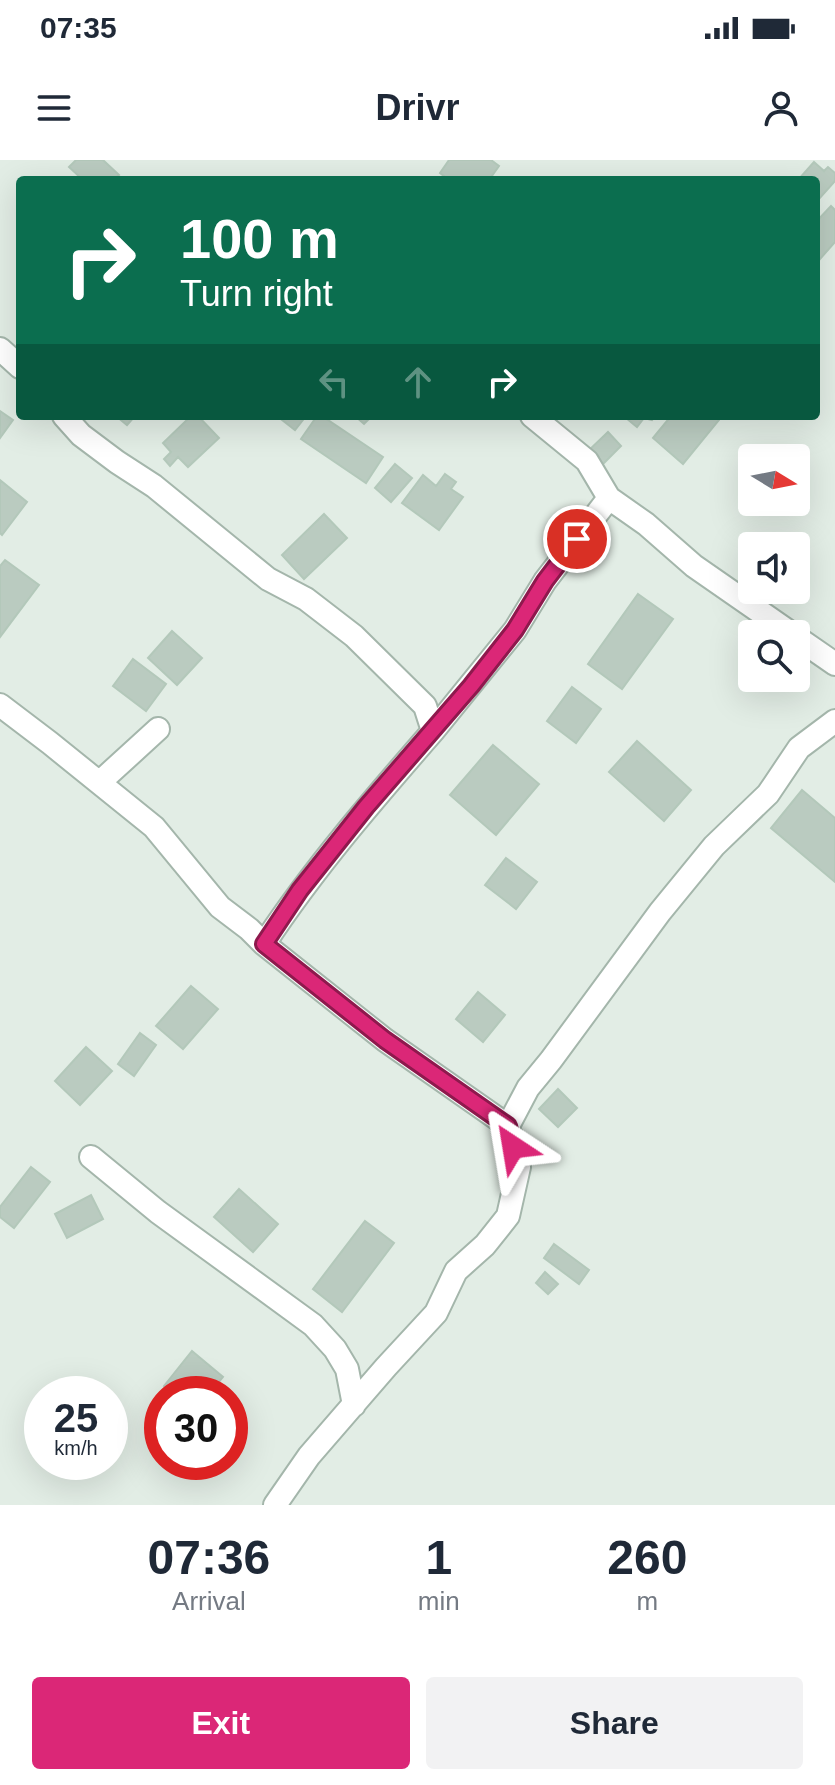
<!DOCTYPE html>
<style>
:root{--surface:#fff;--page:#f2f2f3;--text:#1f2937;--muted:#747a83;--accent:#db2777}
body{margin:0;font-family:Helvetica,sans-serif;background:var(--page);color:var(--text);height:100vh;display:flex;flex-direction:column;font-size:30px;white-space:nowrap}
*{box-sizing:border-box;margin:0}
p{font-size:26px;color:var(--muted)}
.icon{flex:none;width:44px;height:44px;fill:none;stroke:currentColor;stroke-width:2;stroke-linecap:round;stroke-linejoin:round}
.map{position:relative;height:1345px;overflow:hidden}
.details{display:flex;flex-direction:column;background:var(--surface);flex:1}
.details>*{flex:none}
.hud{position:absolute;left:16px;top:16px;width:804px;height:244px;border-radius:8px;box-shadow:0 8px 32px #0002;background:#0b6e4f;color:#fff;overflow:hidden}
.needle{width:52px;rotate:100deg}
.controls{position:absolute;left:738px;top:284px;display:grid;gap:16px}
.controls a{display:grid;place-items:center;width:72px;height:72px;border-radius:8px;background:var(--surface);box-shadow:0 8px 32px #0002;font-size:40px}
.speed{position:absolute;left:24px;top:1216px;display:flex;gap:16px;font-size:40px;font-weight:700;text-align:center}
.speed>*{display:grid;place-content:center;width:104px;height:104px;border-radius:50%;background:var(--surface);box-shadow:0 8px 32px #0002;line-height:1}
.speed small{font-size:20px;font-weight:400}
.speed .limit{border:12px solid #d22;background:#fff;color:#111}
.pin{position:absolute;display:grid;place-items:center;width:68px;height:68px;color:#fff;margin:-34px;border:4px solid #fff;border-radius:50%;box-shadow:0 2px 8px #0007}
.me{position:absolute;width:88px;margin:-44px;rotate:327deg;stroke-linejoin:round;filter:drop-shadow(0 0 6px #0008)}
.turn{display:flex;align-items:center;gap:28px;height:168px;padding:0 32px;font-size:36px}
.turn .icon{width:104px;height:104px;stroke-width:2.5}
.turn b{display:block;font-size:56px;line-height:68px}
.lanes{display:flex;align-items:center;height:76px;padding:0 32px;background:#0003;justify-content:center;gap:40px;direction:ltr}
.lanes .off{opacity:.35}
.eta{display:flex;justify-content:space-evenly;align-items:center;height:136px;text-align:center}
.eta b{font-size:48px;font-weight:700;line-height:56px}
.cta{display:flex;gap:16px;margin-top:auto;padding:16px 32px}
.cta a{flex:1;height:92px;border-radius:8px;background:var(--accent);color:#fff;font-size:32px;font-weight:700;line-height:92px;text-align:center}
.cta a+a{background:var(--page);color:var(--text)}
.status{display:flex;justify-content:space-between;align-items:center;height:56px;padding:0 40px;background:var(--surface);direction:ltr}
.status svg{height:22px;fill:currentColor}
header{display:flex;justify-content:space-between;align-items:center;height:104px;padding:0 32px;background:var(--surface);font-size:36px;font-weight:700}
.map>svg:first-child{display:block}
</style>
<div class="status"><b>07:35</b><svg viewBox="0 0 49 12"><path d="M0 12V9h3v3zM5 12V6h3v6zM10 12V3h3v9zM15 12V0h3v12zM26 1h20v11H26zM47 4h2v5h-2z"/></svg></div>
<header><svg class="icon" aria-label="menu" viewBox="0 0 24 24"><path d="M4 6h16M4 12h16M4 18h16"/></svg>Drivr<svg class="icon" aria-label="person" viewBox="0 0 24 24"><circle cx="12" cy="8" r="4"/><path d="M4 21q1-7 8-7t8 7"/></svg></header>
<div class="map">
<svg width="835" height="1345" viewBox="0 0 835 1345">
<rect width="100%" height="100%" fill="#e2ede5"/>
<path fill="#bacbc0" stroke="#b3c8ba" stroke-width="2" d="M76,0H103L119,15L113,20H83L69,7Z
M449,0H491L499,6L489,20H449L440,13Z
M814,2L824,11L828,7L835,13V21L819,39L816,37V20H798Z
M831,46L835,50V82L820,99L816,95V62Z
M0,251L13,260L0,278Z
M116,256H135L127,265Z
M191,256H198L219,278L188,307L178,297L170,306L164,299L171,292L163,283Z
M277,256H306L295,270Z
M317,256H322L383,297L366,323L301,279Z
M355,256H372L364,264Z
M628,256H655L652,260L644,258L637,267L626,258Z
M671,256H714L719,260L683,304L653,278Z
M608,272L621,286L599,308L585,294Z
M395,304L412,318L391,342L375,328Z
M445,314L456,322L451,329L463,337L439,370L402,343L423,315L436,326Z
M0,320L27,342L2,375L0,373Z
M324,354L347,378L304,419L282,395Z
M5,400L39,425L0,477V406Z
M638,434L673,459L622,529L588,504Z
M172,471L202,498L177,525L148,498Z
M133,499L166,524L146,551L113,526Z
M572,527L601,549L576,583L547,561Z
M637,581L691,630L664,661L609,612Z
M493,585L539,624L496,675L450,635Z
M802,630L835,658V722L771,668Z
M506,698L537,722L516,749L485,725Z
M191,826L218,849L183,889L156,866Z
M478,832L505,855L483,882L456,859Z
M140,873L156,885L134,916L118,904Z
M86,887L112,911L80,945L55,921Z
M558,929L577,948L558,967L539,949Z
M31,1007L50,1022L14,1068L0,1057V1047Z
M239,1029L278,1064L253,1092L214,1057Z
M91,1035L103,1059L67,1078L55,1054Z
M365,1061L394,1083L342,1152L313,1129Z
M554,1084L589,1110L579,1124L544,1098Z
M545,1112L558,1124L548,1134L536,1123Z
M192,1191L223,1217L209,1234H174L164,1226Z"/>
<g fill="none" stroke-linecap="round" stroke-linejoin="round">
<defs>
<path id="minor" d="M0,189L20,207
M64,256L81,275L117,302L154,326L268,419L306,439L354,476L425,546L433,571C373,640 314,708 264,784
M609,338L646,364L694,406L792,474
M796,477L835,504
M0,545L50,583L154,667L220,747L249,769L264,784L385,880L508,966
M433,571L515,470L545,421L609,338L587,301L532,256
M100,622L158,569
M91,997L158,1052L313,1165L335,1189L347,1209L354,1245
M275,1345L309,1296L386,1207L436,1153L456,1111L485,1085L508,1056L519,1007L508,966L528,928L551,900L660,752L714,686L768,634L799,588L835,561"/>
</defs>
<use href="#minor" stroke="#a4b6ab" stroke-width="26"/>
<use href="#minor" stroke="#fff" stroke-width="22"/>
</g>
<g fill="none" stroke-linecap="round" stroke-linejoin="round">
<defs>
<path id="route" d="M513,987L508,966L385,880L264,784L300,730L366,647L471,526L515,470L545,421L577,379"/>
</defs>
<use href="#route" stroke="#8e194d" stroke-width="20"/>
<use href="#route" stroke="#db2777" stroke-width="14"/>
</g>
</svg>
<div class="controls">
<a><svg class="needle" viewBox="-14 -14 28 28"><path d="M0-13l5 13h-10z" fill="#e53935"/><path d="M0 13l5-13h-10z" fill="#747a83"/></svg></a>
<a><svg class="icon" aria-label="sound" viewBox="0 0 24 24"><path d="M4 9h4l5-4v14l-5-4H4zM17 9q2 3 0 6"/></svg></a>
<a><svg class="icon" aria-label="search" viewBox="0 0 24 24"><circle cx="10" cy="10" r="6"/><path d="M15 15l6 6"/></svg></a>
</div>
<div class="speed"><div>25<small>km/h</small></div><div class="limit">30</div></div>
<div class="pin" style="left:577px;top:379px;background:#d93025"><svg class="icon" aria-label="arrive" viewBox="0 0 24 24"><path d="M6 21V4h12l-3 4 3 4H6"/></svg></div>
<svg class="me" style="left:513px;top:987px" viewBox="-20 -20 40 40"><path d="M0-17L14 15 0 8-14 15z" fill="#db2777" stroke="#fff" stroke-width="4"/></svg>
<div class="hud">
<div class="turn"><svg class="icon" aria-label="right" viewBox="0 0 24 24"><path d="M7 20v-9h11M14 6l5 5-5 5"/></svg><div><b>100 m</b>Turn right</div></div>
<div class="lanes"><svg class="icon off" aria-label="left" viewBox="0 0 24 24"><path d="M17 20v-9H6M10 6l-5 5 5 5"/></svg><svg class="icon off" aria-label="ahead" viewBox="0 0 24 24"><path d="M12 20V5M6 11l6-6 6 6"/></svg><svg class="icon" aria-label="right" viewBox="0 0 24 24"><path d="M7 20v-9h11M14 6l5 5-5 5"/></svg></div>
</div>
</div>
<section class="details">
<div class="eta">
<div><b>07:36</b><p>Arrival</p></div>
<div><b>1</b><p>min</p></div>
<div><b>260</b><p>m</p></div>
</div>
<div class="cta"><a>Exit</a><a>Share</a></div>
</section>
